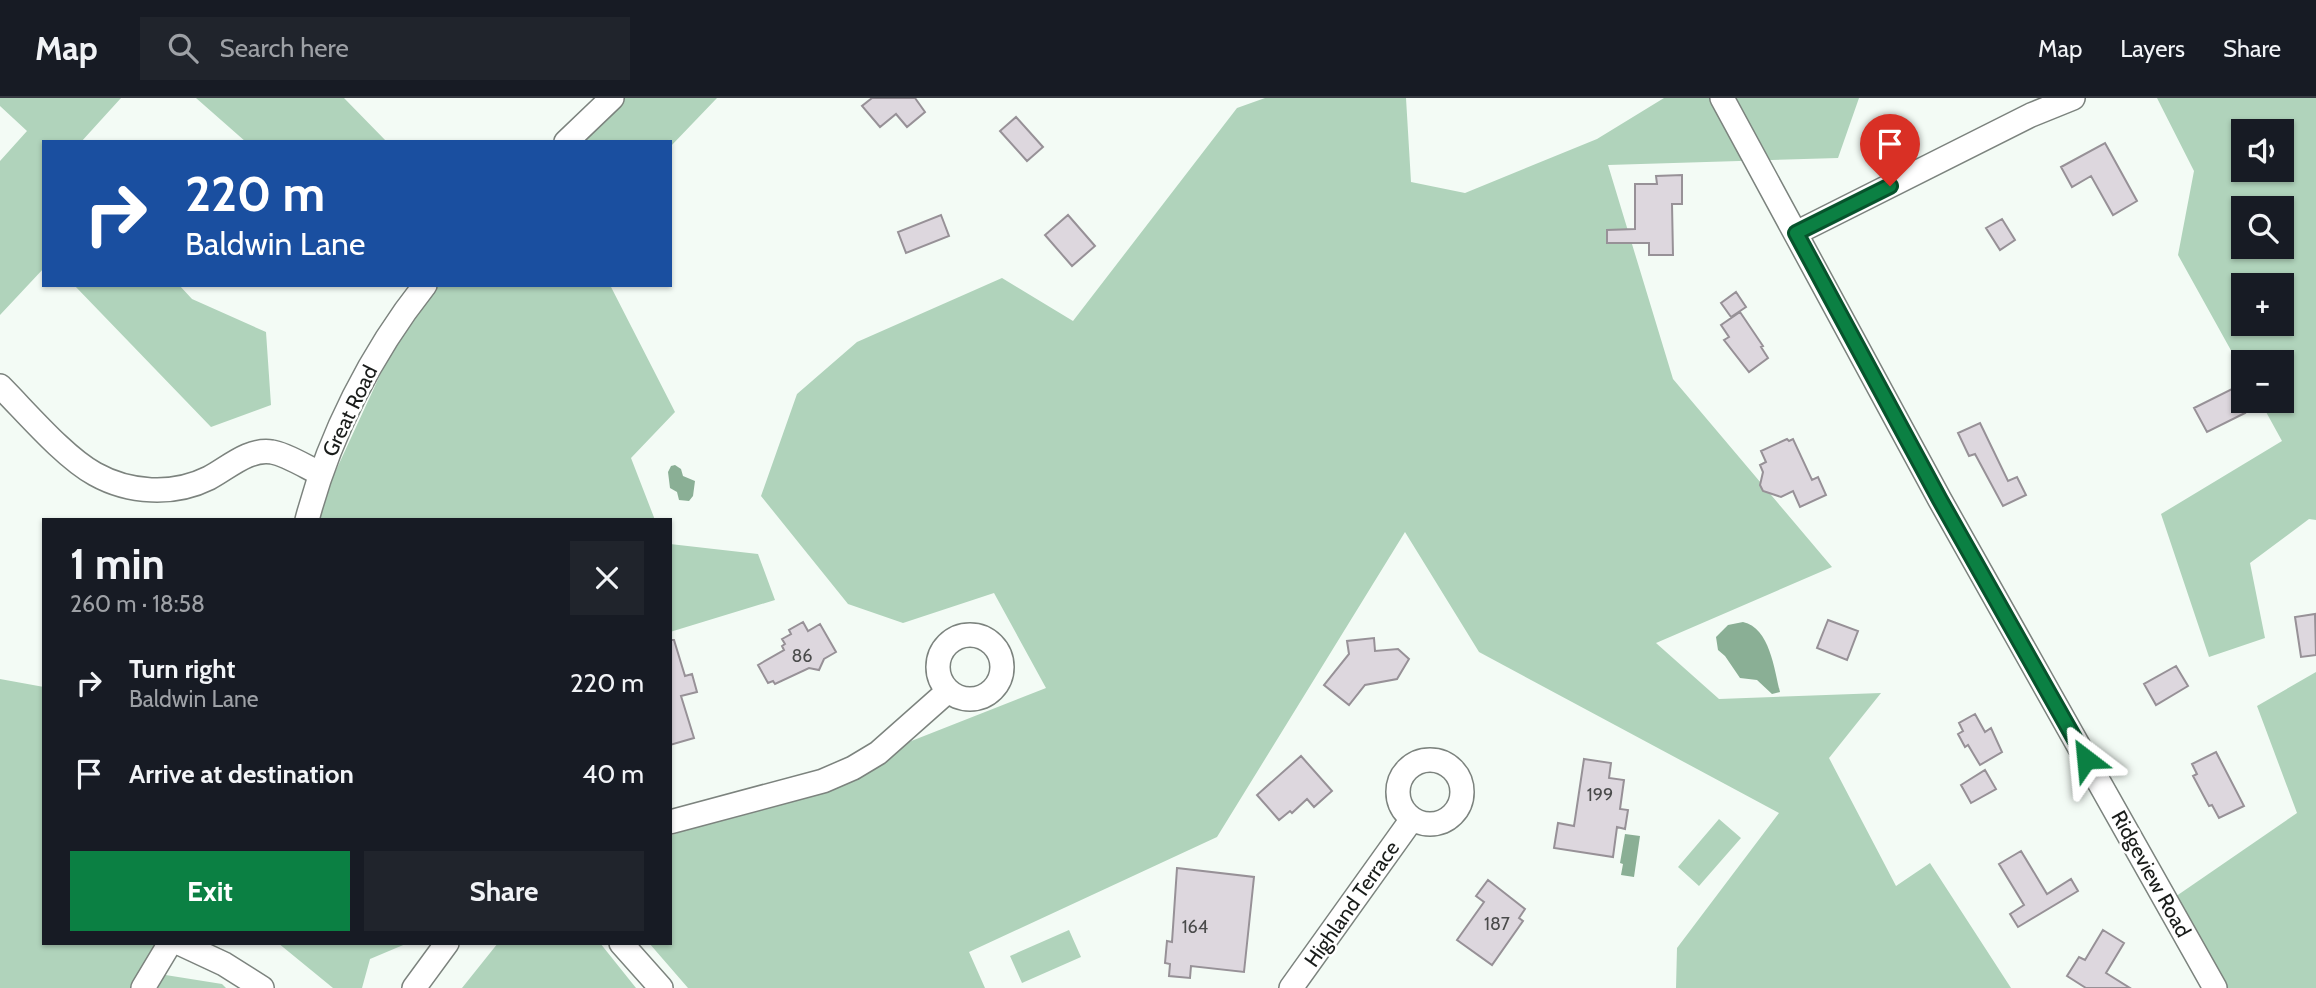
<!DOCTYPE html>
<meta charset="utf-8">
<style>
:root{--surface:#171b24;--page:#20242c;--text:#f1f3f6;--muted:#9ea1a6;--line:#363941;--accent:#0b8043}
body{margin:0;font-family:Cabin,sans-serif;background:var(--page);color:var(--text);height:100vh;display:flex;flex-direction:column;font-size:26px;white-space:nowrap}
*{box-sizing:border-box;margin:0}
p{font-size:23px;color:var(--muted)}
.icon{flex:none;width:38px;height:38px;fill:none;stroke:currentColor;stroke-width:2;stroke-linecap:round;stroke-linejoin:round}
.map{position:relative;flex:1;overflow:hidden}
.drawer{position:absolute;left:42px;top:420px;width:630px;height:427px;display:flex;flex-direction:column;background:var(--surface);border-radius:0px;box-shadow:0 2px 5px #0004}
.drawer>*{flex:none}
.top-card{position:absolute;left:42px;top:42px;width:630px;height:147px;border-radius:0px;box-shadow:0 2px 5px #0004;background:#1a4fa0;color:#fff;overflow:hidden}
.fabs{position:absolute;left:2231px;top:21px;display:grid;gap:14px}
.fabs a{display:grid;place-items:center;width:63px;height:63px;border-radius:0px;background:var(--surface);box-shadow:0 2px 5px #0004;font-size:35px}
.pin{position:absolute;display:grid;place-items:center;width:60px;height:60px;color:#fff;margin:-72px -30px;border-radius:50% 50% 50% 0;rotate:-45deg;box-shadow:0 0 7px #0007}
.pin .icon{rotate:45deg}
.me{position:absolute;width:77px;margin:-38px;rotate:331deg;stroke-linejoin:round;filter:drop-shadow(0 0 5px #0008)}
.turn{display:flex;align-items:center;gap:24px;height:147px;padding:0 28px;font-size:32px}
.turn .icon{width:91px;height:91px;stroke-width:2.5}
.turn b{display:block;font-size:49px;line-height:60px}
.round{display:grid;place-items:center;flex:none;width:74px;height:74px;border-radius:0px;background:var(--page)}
.head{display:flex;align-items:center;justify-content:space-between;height:119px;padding:0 28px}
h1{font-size:42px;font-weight:700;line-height:52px}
.primary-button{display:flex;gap:14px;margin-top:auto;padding:14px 28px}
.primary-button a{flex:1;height:80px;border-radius:0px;background:var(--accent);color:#fff;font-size:28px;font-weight:700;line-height:80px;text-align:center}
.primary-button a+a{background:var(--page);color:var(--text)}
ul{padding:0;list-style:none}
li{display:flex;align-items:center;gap:21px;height:91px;padding:0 28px}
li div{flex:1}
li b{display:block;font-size:26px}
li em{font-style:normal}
header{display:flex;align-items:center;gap:42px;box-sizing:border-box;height:98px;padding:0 35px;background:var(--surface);border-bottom:2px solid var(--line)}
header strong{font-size:33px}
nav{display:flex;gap:38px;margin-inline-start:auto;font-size:24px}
.search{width:490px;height:63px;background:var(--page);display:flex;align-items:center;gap:18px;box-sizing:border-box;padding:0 24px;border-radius:0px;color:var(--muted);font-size:26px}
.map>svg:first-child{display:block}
</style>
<header>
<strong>Map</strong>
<div class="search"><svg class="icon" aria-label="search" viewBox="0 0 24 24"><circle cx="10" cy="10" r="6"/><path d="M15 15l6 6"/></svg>Search here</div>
<nav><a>Map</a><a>Layers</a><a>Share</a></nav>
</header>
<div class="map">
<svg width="2316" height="890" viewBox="0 0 2316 890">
<rect width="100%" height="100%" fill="#f3fbf5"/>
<path fill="#b0d3bb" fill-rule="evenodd" d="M0,0H121L81,44H44V170L0,217V63L27,33L0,8Z
M196,0H344L387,44H246Z
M615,0H717L670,49V44H569Z
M1265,0H1406L1411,84L1465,95L1597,41L1664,0H1859L1838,60L1608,67L1673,281L1832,469L1656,545L1719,601L1881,595L1829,660L1896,788L1930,765L2011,890H1676L1677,850L1779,715L1479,554L1405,434L1217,739L969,854L985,890H688L649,845H670V738L1046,590L994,495L903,525L848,506L761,398L797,296L857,244L1002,180L1073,223L1237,10Z
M2157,0H2316V422L2309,421L2250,465L2265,540L2209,559L2161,416L2282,343L2260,303H2282V264H2244L2243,274L2178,157L2194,73ZM2244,33H2282V72H2244ZM2244,110H2282V149H2244ZM2244,187H2282V226H2244Z
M74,187H179L192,201L266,234L271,307L211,329Z
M410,187H610L675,314L631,360L655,422H313L418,195Z
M670,446L758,456L775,502L670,534Z
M2316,574V890H2216L2172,801L2297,715L2257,608Z
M0,581L44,589V845H167L153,875L222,886L226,890H0Z
M1719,721L1741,740L1699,788L1678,769Z
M1069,832L1081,859L1022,885L1010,858Z
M278,845H408L370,861L362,890H333Z
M498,845H600L636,890H462Z"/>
<path fill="#8aaf95" d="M675,367L681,371L683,378L695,383L693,398L689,403L679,402L677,394L670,390L668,374L671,368Z
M1743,524C1770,530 1774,571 1780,594L1772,596L1757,582L1740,580L1725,558L1718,552L1716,539L1728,527Z
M1625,736L1640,738L1634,779L1621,777L1623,766L1620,765Z"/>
<path fill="#ddd7de" stroke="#979197" stroke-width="2" d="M872,0H915L925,14L907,29L896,16L880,29L862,8Z
M1016,19L1043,49L1027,63L1000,33Z
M2105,45L2137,103L2113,117L2091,78L2072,89L2061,69Z
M1682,77V106H1672L1673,157H1649V145H1607V132L1635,131V86H1657L1656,78Z
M941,117L949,138L906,155L898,134Z
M1068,117L1095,148L1072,168L1045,137Z
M2002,121L2015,142L2000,152L1986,130Z
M1736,194L1746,209L1731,219L1721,205Z
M1740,214L1763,248L1761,249L1768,260L1749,274L1724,242L1729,239L1721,227Z
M2232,291L2245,315L2207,334L2194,310Z
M1980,325L2008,383L2017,379L2026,397L2003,408L1975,356L1969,358L1958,335Z
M1787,341L1789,343L1793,341L1812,382L1818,379L1826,397L1800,409L1793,393L1781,399L1763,393L1760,387L1763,374L1760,367L1766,364L1761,353Z
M2315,516L2316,557L2301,559L2295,519Z
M1828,522L1858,533L1847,562L1817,550Z
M803,524L808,533L820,526L836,554L824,561L819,572L809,570L775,586L773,583L768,585L758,567L784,552L782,548L785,546L782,541L791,536L789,532Z
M1374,540L1375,553L1398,551L1409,561L1397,581L1365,587L1349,607L1324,587L1349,556L1347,543Z
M670,542H674L685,578L692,576L697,594L681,598L694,640L670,647Z
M2176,568L2188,588L2156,607L2144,586Z
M1975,616L1985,634L1991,630L2002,654L1980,667L1968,647L1965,649L1958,636L1963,633L1959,625Z
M2216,654L2244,708L2219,720L2212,707L2209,708L2193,678L2197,676L2192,666Z
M1301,658L1332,693L1314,709L1307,701L1292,715L1290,713L1279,722L1257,697Z
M1584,661L1611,665L1609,680L1624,682L1620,711L1628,712L1625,731L1617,729L1613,759L1554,750L1558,725L1574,728Z
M1985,672L1996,691L1971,705L1961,687Z
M2021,753L2047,796L2071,781L2078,793L2018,829L2010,816L2024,807L1999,766Z
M1177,770L1254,779L1244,874L1191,868L1190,880L1169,878L1170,866L1165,865L1167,843L1172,844Z
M1488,782L1525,811L1519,820L1523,823L1492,867L1457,842L1484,804L1476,798Z
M2103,832L2124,845L2106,875L2130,890H2086L2067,878L2079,859L2085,862Z"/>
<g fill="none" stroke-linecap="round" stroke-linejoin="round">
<defs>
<path id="minor" d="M1722,0L1940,402L2215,890
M566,44L612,0
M1796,135L2031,17L2073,0
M0,288C26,314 64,359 95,376C129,395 173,398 209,380C228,370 249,350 272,354C286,356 308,370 321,376
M307,422C329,338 371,255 425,187
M938 569a32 32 0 1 1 64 0a32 32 0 1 1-64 0Z
M1398 694a32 32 0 1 1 64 0a32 32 0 1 1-64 0Z
M670,724L823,683L853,670L878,655L948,593
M179,845L224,866L262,890
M621,845L661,890
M143,890L170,845
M414,890L447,845
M1291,890L1412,721"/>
</defs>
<use href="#minor" stroke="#7c837e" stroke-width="26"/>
<use href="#minor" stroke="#fff" stroke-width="23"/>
</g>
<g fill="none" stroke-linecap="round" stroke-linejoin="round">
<defs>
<path id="route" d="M1890,88L1796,135L1940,402L2086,661"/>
</defs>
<use href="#route" stroke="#07532c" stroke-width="18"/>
<use href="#route" stroke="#0b8043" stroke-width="12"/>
</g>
<g text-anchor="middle" stroke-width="5" stroke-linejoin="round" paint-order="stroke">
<g font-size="18" fill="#4a4b4b">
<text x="802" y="564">86</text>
<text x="1600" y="703">199</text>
<text x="1497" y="832">187</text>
<text x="1195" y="835">164</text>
</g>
<g font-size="21" fill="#191c1a" stroke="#fff">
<text transform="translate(350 313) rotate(-64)" y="7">Great Road</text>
<text transform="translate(2151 776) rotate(61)" y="7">Ridgeview Road</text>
<text transform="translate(1352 806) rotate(-55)" y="7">Highland Terrace</text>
</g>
</g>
</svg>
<div class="fabs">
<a><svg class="icon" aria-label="sound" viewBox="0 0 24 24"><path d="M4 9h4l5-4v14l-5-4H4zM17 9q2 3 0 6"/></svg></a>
<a><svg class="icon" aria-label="search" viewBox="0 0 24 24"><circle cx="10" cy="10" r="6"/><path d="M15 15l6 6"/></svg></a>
<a>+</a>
<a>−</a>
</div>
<div class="pin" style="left:1890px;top:88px;background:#d93025"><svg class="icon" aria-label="arrive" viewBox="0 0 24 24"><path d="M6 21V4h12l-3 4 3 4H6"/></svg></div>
<svg class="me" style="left:2086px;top:661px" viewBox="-20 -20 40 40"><path d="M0-17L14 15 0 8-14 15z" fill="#0b8043" stroke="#fff" stroke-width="4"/></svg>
<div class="top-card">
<div class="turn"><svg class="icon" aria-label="right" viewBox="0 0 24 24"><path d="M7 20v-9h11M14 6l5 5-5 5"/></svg><div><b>220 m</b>Baldwin Lane</div></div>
</div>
<section class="drawer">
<div class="head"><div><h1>1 min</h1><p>260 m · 18:58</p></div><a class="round"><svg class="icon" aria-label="close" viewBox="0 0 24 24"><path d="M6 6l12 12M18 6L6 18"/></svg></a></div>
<ul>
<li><svg class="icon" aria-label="right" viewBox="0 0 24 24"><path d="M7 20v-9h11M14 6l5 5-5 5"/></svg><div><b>Turn right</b><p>Baldwin Lane</p></div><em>220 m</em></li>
<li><svg class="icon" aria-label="arrive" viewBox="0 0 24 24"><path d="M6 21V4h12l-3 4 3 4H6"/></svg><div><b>Arrive at destination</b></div><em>40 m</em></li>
</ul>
<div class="primary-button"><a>Exit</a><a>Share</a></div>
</section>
</div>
